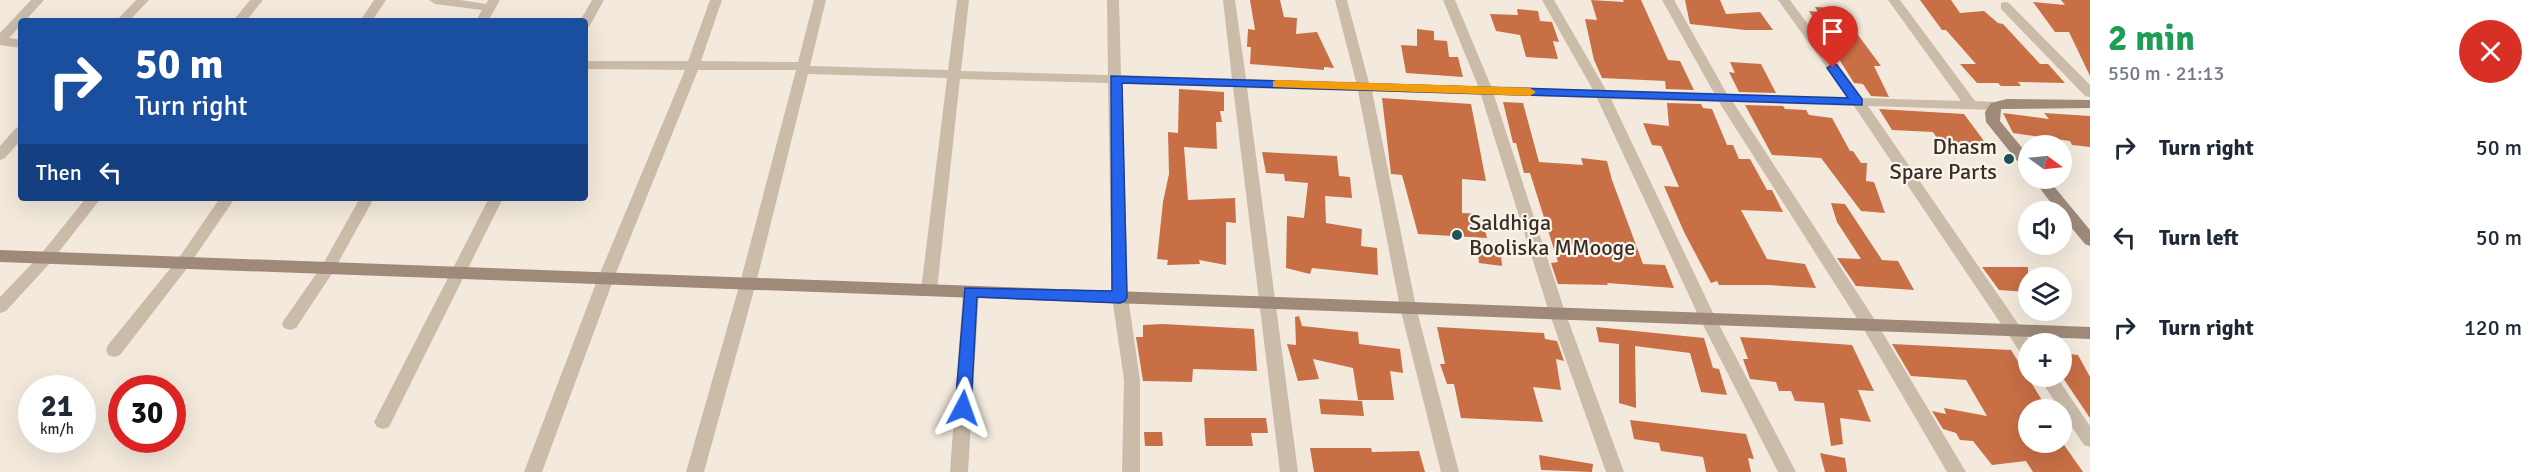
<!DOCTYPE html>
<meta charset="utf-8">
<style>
:root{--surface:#fff;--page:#f2f2f3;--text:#1f2937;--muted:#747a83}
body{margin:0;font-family:Signika,sans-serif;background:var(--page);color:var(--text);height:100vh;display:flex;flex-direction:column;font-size:22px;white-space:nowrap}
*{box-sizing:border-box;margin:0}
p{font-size:20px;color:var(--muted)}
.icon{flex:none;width:33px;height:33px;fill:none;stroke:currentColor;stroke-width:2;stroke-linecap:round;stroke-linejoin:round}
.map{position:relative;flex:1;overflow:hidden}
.side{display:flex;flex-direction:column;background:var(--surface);width:450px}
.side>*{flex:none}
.banner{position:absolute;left:18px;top:18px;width:570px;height:183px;border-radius:6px;box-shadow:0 6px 24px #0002;background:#1a4fa0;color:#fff;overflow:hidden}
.needle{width:39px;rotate:105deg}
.controls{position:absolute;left:2018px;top:135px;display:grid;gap:12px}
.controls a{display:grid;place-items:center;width:54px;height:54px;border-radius:50%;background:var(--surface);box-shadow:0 6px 24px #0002;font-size:30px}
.speed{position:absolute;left:18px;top:375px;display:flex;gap:12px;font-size:30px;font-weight:700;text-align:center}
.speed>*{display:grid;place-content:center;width:78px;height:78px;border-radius:50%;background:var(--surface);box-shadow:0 6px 24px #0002;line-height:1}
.speed small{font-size:15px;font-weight:400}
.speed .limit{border:9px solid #d22;background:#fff;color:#111}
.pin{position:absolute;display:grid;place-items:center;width:51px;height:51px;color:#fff;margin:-62px -26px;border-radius:50% 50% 50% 0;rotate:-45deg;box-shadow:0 0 6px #0007}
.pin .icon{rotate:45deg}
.me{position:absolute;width:66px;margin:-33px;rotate:4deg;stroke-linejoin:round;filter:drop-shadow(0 0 4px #0008)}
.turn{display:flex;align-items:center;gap:21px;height:126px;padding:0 18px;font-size:27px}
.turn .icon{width:78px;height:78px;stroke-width:2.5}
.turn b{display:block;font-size:42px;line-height:51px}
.then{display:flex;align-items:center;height:57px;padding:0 18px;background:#0003;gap:12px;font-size:22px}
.round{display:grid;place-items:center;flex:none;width:63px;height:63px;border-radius:32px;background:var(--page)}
.head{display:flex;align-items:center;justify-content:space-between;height:102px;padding:0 18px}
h1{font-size:36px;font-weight:700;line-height:45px;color:#1e9e55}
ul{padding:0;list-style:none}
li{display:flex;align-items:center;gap:18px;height:90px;padding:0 18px}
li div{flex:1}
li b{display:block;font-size:22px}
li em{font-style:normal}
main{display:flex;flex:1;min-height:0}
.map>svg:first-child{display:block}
</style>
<main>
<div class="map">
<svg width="2090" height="472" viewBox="0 0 2090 472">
<rect width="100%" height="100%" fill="#f3eadd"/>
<path fill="#c86f46" d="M1250,0H1280L1284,17L1297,18L1296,34L1317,32L1334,68L1324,67V70L1250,64L1251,47H1247L1248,29L1255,30Z
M1591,0L1624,2L1623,0H1641L1668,60L1680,61L1694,90L1666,89L1665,81L1602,78L1594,60L1585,19L1597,20Z
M1685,0H1720L1726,14L1760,12L1773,30H1745L1690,24Z
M1920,0H1951L1960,13L1984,11L1998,23L2003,24L2040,64H2048L2065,83L2018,82L2021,86H2001L1998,83H1977L1960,64H1976L1946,30H1942Z
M2061,0H2090V76L2069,32H2055L2033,2L2065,5Z
M1815,7L1838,8L1881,66H1874L1889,97L1871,96L1863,84L1854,83L1809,11L1818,12Z
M1517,9L1538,11L1540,21L1552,22L1559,42L1553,41L1558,59L1526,57L1520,35L1496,31L1490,14L1518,15Z
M1417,29L1434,31V40L1447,41L1449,57H1458L1463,77L1406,73L1401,45L1417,46Z
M1730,62L1761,64L1776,93L1739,92L1729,72L1735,73Z
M1179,89L1224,92V111H1220L1222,122H1216L1217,149L1184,147L1188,200L1235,198L1236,223L1226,222V265L1199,260L1200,264L1167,265L1168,260L1157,259L1163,202L1169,174L1168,132L1178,133Z
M1382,98L1471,104L1486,181L1462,179V213L1481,214L1487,238L1418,234L1402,175L1391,174Z
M1503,102L1523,103L1539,162L1583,165L1581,158L1607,161L1612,180L1643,264L1665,265L1674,288L1607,283L1608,285L1558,284L1551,263L1558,262L1530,173H1524L1516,143H1513Z
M1667,103L1701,104L1703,108L1712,109L1727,145H1733L1739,159H1750L1767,190H1772L1783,212L1741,210L1767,259L1805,264L1816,288L1768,285H1719L1717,281L1711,283L1684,232L1664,186L1679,187L1661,146L1652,145L1643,123L1669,126Z
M1745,105L1783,106L1785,109L1806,110L1809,115L1832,118L1850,151H1853L1861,163H1867L1866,181L1874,182L1885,213L1861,211L1821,158L1772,155Z
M1879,109L1964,114L1987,145L1958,143L1965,153L1946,152L1933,132L1892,130Z
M2003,113L2049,119L2044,113L2090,116V147L2072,145L2070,141L2013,133Z
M1262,152L1337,156L1339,176L1350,177L1352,198L1325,196L1326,223L1362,229L1361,246L1377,248L1378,275L1312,268L1310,274L1286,268L1287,216L1304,218L1308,183L1285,181L1284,174L1266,173Z
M1831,203L1845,204L1882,260L1898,261L1914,290L1856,286L1837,258L1861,259L1837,222Z
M1477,242L1500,245L1502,266L1479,263Z
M1982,267H2028V292L1999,290Z
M1299,316L1302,326L1358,332L1359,344L1400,349L1403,373L1390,371L1394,400H1358L1353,368L1313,359L1319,379L1298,381L1287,344L1296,345L1295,317Z
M1163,324L1254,329L1257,371L1193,369L1192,382L1143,381L1136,337H1143V325Z
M1437,327L1544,333L1545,339L1557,341L1564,361L1556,359L1561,390L1533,387L1543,422L1461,418L1454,384H1447L1440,364H1445Z
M1596,327L1704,338L1713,368L1719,369L1727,395L1701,392L1690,353L1635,346L1636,408L1619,403V344L1599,342Z
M1740,337L1852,345L1874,391L1858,390L1871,422L1840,418L1843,444L1831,446L1824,403L1795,401L1791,391H1779L1776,382L1750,379L1743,359H1748Z
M1892,344L2011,350L2048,410H2028V442H2062L2083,472H2033L2026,461L1992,465L1973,441L1960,440L1956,433L1943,429L1932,411L1946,414L1944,408L1987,416L1966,380L1911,376Z
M2061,353L2078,355L2090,377V418L2061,375Z
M1319,399L1362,401L1364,416L1321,414Z
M1204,418H1266L1268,433H1251L1253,446H1206Z
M1630,420L1746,434L1754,459L1748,458L1751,472H1706L1703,457L1661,451L1659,443L1634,439Z
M1144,432H1162L1163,446H1145Z
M1310,448H1371L1372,452L1419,451L1425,472H1314Z
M1820,453L1845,458L1847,472H1825Z
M1539,455L1593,464L1592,472L1541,470Z"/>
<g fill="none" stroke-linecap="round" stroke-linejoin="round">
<path fill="#cbbba9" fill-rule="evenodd" d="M31,0H44L25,21H21V25L9,38L21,40V48L0,45V33Z
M136,0H149L129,21H116Z
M250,0H263L246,21H233Z
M374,0H386L372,21H360Z
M429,0H460L486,4L488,0H500L488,21H476L482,10L435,4Z
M592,0H604L589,27L585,28V21H580Z
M710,0H722L701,61L798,62L814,0H826L810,66L948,70L957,0H969L961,71L1108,75L1107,0H1119L1121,75L1232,79L1223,0H1235L1246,79L1356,82L1335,0H1347L1369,83L1478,86L1443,0H1455L1491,86L1593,90L1542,0H1554L1606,90L1714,93L1662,0H1674L1727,94L1848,97L1778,0H1790L1862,98L1961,101L1888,0H1900L1975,101L1996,102L2003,106L1996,110L1868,106L2032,344H2028V357L2022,355L1854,106L1733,102L1875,320L1966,472H1947L1863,328L1719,102L1611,99L1716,319L1796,472H1778L1700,319L1597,98L1494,95L1565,312L1624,472H1606L1549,312L1481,95L1372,91L1416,307L1459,472H1441L1400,307L1358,91L1247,88L1298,472H1280L1233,87L1122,84L1128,297L1140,380V472H1122L1124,380L1112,297L1108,83L960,79L937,290L935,294H923L921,290L947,78L808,74L756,283L704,472H686L740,283L796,70H698L614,278L542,472H524L598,278L685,70L585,69V61H688Z
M2005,2L2009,3L2090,85V97L2085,96L2001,9V3Z
M21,126V140L5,158L0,160V146L16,128Z
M86,198H101L51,262L6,311L0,313V297L41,254Z
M220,198H235L188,267L120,355L114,357L108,355L106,350L108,345L178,259Z
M360,198H374L333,272L296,328L290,330L284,328L282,324L284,320L323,264Z
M489,198H503L389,427L383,429L377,427L374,422Z
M971,286L977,288L979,292L968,472H950L963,292L965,288Z
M2038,376H2056L2090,426V447L2084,445Z"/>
<path fill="#9f8a7a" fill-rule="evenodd" d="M2007,99L2090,100V108L2001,109L2000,121L2028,155V170L2023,168L1986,122L1985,112L1991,103Z
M2032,178H2047L2090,230V246L2085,244L2061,215V212H2058Z
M0,250L2090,327V339L0,262Z"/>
</g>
<path fill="#2563eb" stroke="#184099" stroke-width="1.5" d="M1833,64L1837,65L1862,99V105L1122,83L1127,297L1125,301L1120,303L977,297L971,408L969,413L963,415L958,413L955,408L965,288L1112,291L1111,76L1848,98L1827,68Z"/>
<path fill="#f59e0b" d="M1277,80L1530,88L1536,92L1530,96L1273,87V81Z"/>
<g fill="#1d535b" stroke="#faf4ea" stroke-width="2">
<circle cx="2009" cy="159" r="6"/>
<circle cx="1457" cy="235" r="6"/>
</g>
<g text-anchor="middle" stroke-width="4.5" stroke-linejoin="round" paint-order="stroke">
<g font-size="22" fill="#382f29" stroke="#faf4ea" text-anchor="end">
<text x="1997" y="154">Dhasm<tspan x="1997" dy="25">Spare Parts</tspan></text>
<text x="1469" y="230" text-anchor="start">Saldhiga<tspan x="1469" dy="25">Booliska MMooge</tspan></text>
</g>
</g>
</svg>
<div class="controls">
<a><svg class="needle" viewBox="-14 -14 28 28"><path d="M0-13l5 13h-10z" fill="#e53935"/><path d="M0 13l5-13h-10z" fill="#747a83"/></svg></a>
<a><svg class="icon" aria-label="sound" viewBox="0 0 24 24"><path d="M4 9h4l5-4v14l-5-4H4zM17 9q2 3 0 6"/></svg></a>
<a><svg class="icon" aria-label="layers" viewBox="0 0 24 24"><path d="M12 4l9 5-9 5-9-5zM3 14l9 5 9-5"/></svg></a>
<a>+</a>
<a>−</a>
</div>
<div class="speed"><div>21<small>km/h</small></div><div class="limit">30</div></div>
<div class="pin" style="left:1833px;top:68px;background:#d93025"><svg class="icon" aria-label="arrive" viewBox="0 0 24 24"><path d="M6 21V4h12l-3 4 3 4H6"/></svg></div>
<svg class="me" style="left:963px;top:408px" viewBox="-20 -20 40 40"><path d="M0-17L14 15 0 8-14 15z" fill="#2563eb" stroke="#fff" stroke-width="4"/></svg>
<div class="banner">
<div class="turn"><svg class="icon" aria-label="right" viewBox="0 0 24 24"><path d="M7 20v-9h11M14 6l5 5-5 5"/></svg><div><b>50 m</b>Turn right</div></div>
<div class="then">Then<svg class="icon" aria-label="left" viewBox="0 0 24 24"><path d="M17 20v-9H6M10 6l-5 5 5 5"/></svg></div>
</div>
</div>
<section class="side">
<div class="head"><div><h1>2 min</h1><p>550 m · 21:13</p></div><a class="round" style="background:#d93025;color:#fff"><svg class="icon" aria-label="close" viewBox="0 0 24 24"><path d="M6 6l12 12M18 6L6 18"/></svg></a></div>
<ul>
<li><svg class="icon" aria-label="right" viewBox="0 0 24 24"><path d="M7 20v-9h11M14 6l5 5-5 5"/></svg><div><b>Turn right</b></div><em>50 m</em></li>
<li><svg class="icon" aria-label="left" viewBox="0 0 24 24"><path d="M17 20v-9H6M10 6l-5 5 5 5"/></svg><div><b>Turn left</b></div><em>50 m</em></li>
<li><svg class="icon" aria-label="right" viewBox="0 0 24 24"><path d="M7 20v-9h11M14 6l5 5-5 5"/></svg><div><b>Turn right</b></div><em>120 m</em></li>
</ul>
</section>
</main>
